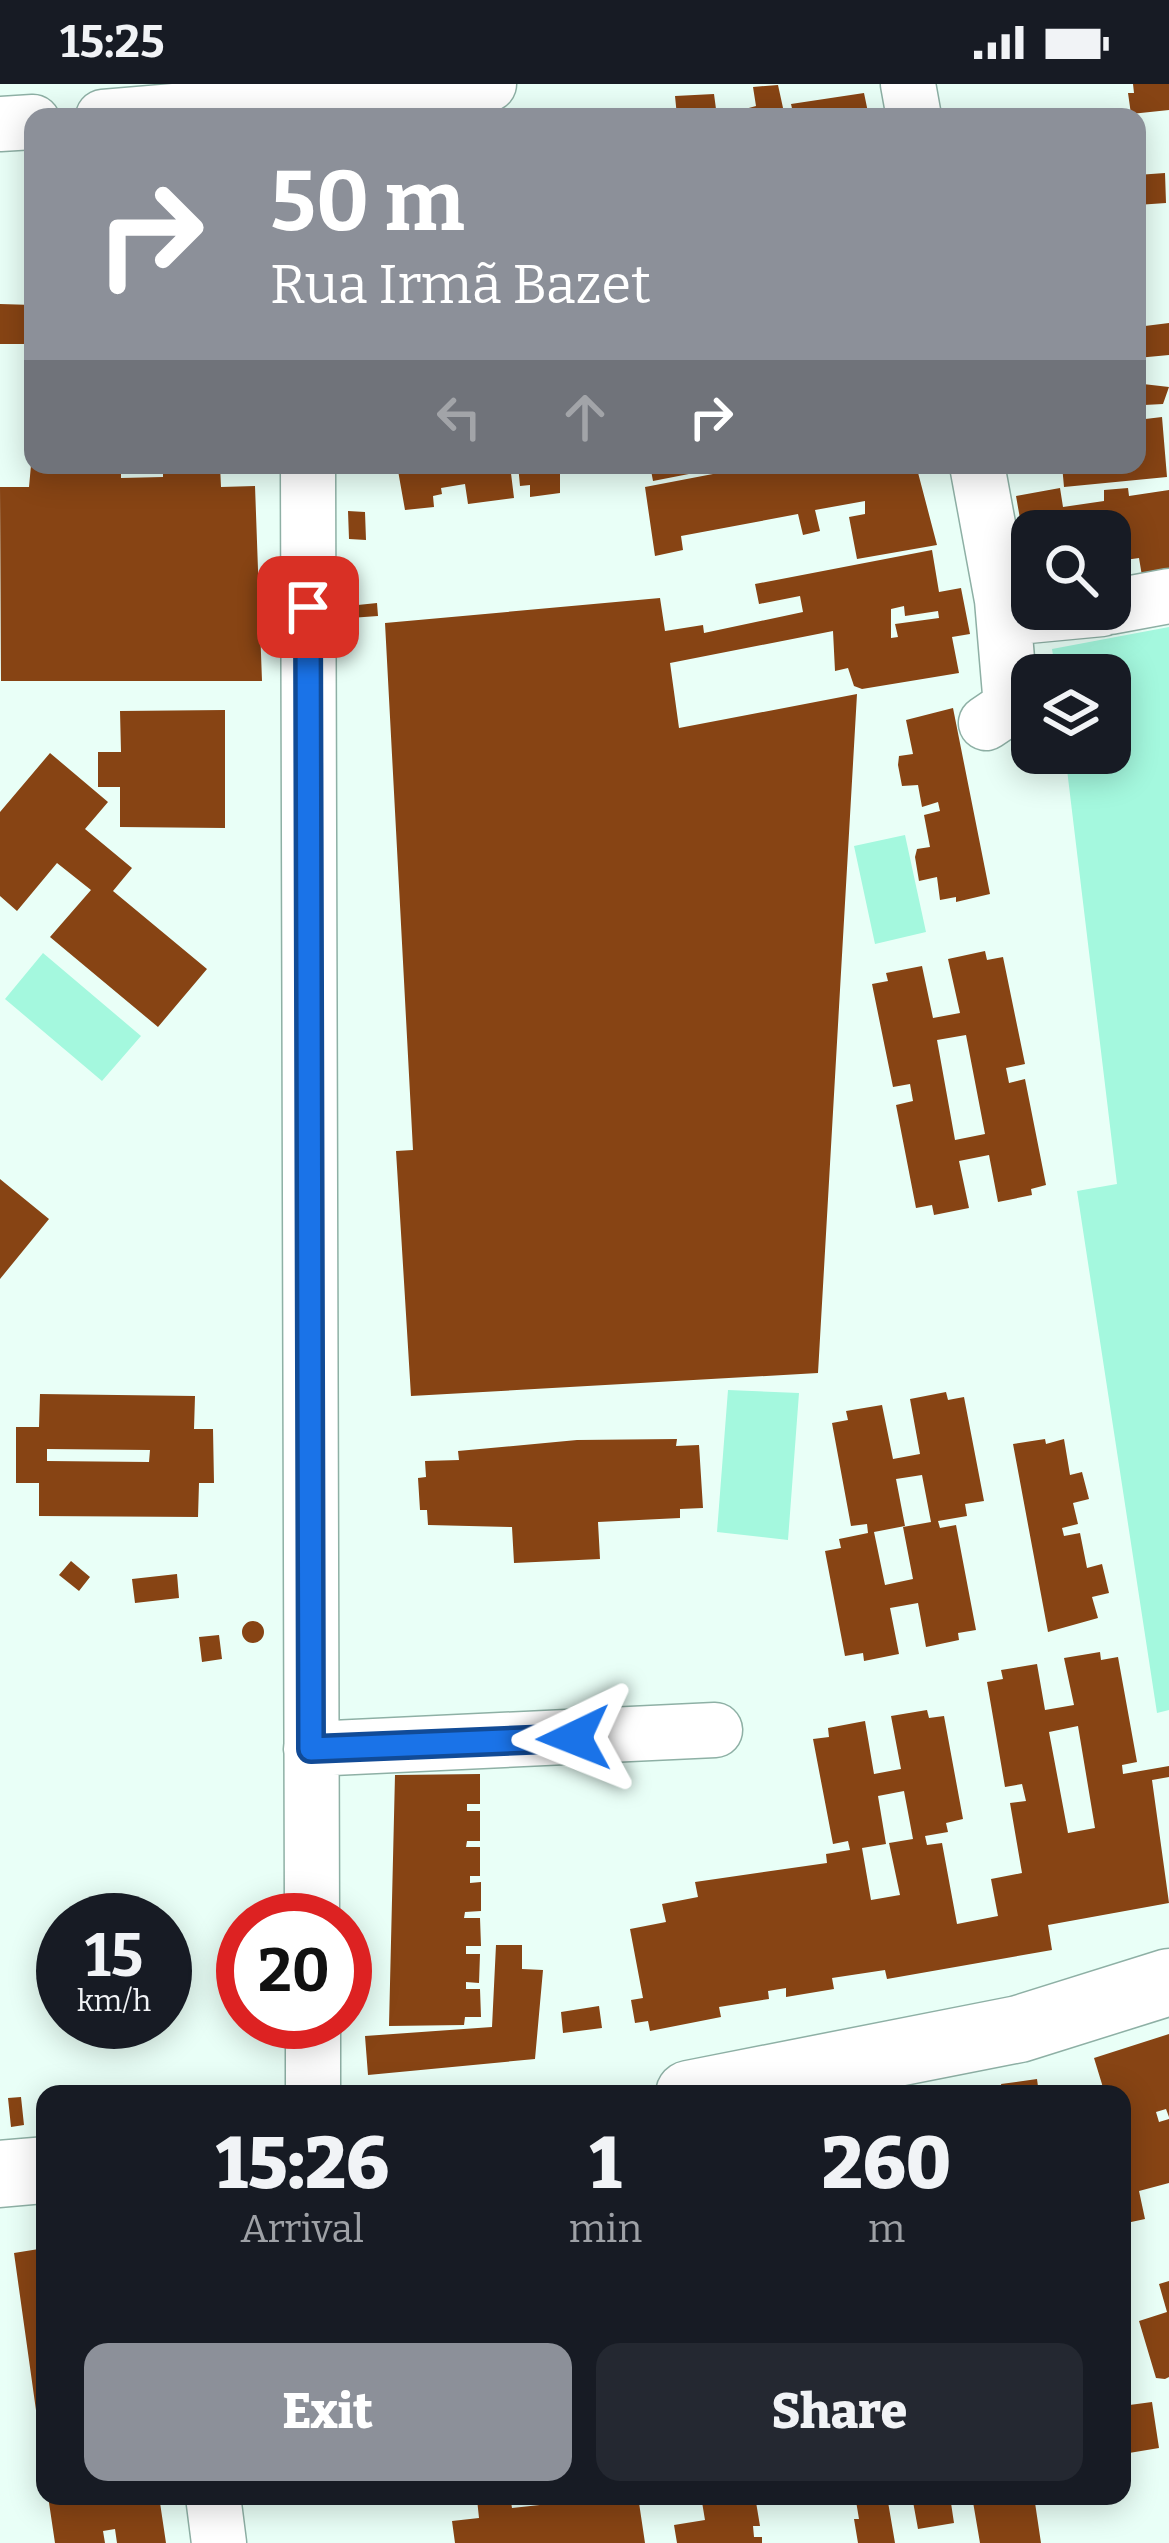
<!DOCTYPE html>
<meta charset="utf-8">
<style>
:root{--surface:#171b24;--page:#242831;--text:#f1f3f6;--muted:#9ea1a6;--accent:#8c9099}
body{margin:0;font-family:Bitter,serif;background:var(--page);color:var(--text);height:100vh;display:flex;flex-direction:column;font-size:45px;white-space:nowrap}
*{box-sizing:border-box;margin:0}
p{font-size:39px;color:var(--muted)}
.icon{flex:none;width:66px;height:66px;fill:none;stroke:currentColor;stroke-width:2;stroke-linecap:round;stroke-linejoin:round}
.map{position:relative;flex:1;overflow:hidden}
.panel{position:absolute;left:36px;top:2001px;width:1095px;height:420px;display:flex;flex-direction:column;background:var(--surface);border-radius:24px;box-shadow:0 6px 30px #0003}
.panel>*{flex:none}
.guide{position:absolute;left:24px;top:24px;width:1122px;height:366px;border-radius:24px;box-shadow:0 6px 30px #0003;background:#8c9099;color:#fff;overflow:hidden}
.fabs{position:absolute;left:1011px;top:426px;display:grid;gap:24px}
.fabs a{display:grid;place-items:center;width:120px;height:120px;border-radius:24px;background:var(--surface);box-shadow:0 6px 30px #0003;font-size:60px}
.speed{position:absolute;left:36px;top:1809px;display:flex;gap:24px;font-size:60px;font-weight:700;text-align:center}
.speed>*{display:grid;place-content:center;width:156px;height:156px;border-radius:50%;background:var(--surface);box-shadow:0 6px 30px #0003;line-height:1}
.speed small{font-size:30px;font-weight:400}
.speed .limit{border:18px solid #d22;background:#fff;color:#111}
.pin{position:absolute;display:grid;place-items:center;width:102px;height:102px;color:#fff;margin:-51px;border-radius:24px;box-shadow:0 6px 18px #0006}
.me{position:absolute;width:132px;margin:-66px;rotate:268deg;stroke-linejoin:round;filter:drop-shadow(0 0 9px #0008)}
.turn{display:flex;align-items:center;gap:42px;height:252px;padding:0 48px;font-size:54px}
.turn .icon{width:156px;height:156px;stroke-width:2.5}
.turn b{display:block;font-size:84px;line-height:102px}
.lanes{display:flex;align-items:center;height:114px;padding:0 48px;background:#0003;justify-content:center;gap:60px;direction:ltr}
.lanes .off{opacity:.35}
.eta{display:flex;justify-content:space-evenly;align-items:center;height:204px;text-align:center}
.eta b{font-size:72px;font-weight:800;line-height:84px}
.cta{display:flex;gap:24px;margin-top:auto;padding:24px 48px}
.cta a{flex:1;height:138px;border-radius:24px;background:var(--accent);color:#fff;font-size:48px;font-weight:800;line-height:138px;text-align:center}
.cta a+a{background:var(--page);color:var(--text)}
.status{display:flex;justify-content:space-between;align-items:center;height:84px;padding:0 60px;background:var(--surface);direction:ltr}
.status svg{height:33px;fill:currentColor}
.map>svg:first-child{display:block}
</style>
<div class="status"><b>15:25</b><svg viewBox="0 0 49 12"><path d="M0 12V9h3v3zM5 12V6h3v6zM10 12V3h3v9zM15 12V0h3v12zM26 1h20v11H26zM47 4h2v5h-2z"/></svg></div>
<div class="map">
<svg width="1169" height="2459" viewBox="0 0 1169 2459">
<rect width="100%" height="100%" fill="#e9fff7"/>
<path fill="#a4f8de" d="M1169,543V1626L1157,1629L1077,1107L1117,1100L1065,669H1110V591H1056L1052,565Z
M905,751L926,848L875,860L854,762Z
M43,869L141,952L102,997L5,915Z
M728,1306L799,1309L788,1456L717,1448Z"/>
<path fill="#874414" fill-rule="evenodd" d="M1133,0H1169V26L1131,30L1128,9H1134Z
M778,1L785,33H716L756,22L753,3Z
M864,9L869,33H794L791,20Z
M714,10L716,25L677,32L675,12Z
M1165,89L1166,119L1137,121V91Z
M0,220L33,221V260H0Z
M1169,239V271L1137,274V243Z
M1137,286H1142L1143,300L1169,303L1163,320L1144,321L1146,330L1137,331Z
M1162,333L1167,393L1064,403L1062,381H1137V336Z
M31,381H121V394L163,393V381H220L221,403L255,402L262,597H1L0,403H29Z
M397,381H510L514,414L468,420L465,400L441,404L442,410L433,412L434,423L405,426Z
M518,381H560V409L530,413V401L520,402Z
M650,381H692L694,389L653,397Z
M760,381H916L937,461L857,475L849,433L865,430V417L815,426L820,447L803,451L798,430L681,452L683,466L655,472L645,403Z
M1060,404L1063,423L1104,417V406L1128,404L1129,412L1169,406V488L1142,492L1139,474L1111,478L1110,447H1032V473L1027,474L1016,412Z
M348,427L365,428L366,456L349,455Z
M932,466L939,508L961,504L970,550L952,553L959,589L862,605L854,602L848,584L835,587L833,547L670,579L679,644L857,610L818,1289L411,1312L396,1067L413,1066L385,539L660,514L665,547L703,541L704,549L803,528L800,512L759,520L755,500ZM904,522L905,532L938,527L939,534L895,540L898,553L891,554V525Z
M377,519L378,532L350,534L348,522Z
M953,624L990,810L956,818V813L940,816L937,793L919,797L915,773L917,765L930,763L924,731L940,727L938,718L922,723L918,701L902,702L898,681L899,672L913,670L906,636Z
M225,626V744L120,743V703H98V668H121L120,627Z
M50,669L108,718L85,745L132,784L113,807L207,885L158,943L50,853L91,806L57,779L17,827L0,812V728Z
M985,867L987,876L1003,873L1025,980L1006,984L1009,999L1025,995L1046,1101L1031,1105L1032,1111L998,1118L989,1071L959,1077L969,1124L934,1131L932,1121L916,1124L896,1021L913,1017L910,1000L893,1003L872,900L888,897L886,889L922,882L933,934L960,929L948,875ZM966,951L985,1050L955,1056L937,956Z
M0,1095L49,1135L0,1195Z
M946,1308L948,1316L964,1313L984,1417L965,1420L967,1432L938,1437L940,1444L956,1441L976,1546L958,1549L959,1556L926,1563L918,1519L890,1524L899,1570L864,1577L863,1569L845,1572L825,1467L841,1464L839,1455L868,1449L867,1440L851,1442L832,1339L848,1336L846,1327L882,1321L893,1375L920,1370L910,1315ZM922,1391L931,1438L903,1443L913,1495L885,1501L874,1448L905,1442L896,1395Z
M40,1310L195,1312L194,1345H213L214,1399H199L198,1433L39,1432V1399H16V1343H39ZM47,1365L150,1366L149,1378L47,1377Z
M677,1355L676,1362L699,1361L703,1424L680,1425V1434L598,1438L600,1475L514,1479L512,1443L428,1441L427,1426H420L418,1394L426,1393L425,1377L459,1376L458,1367L577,1356Z
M1045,1355L1046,1360L1064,1355L1070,1391L1082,1388L1089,1415L1073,1419L1078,1440L1062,1444L1064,1452L1080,1449L1087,1484L1102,1480L1109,1509L1092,1513L1098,1534L1048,1548L1013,1360Z
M71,1477L90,1493L79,1507L59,1491Z
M177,1490L179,1514L135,1519L132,1495Z
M242 1548a11 11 0 1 1 22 0a11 11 0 1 1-22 0Z
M219,1551L222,1575L202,1578L199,1553Z
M1100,1568L1101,1576L1118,1573L1137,1678L1122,1681L1123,1690L1169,1682V1693L1152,1696L1169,1819L1048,1841L1052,1866L887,1895L885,1886L832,1894L834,1905L786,1913V1904L768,1907L769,1915L719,1923L721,1933L650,1947L648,1937L635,1939L631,1916L643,1914L630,1845L666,1838L662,1820L698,1813L695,1798L827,1779L826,1770L850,1766L848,1757L833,1760L813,1655L829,1653L828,1644L865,1637L874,1690L901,1685L891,1632L927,1626L929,1634L944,1632L963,1735L946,1739L948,1748L925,1752L927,1761L942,1759L957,1840L998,1832L991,1795L1022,1789L1010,1719L1026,1717L1022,1700L1005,1703L987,1598L1003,1595L1001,1586L1037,1580L1045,1626L1074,1621L1064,1574ZM1078,1642L1095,1744L1068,1749L1049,1648ZM904,1707L913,1755L889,1759L900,1811L871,1816L862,1764L886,1760L878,1712Z
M480,1690V1720H467V1727H480V1757H467L466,1763H480V1792H470V1799L481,1798V1827L465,1828L464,1834H480L481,1862H466V1870H480L479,1899L466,1898V1905H480L481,1933H465L464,1941L389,1942L395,1691Z
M496,1861H522V1885L543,1886L535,1975L368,1991L365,1952L492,1943Z
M599,1922L602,1944L563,1949L561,1928Z
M1169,1950V2033L1166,2025L1156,2028L1159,2038L1169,2035V2099L1139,2107L1145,2135L1122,2140V2010H1105L1094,1974Z
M1037,1995L1039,2010H1003L1001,2000Z
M21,2013L24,2041L11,2043L8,2014Z
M45,2164V2369H42L14,2169Z
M1169,2197V2293L1165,2295L1156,2294L1139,2237L1167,2228L1159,2200Z
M1152,2318L1159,2364L1129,2369L1130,2382L1122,2383V2322Z
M48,2412H159L166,2459H117L115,2445L103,2447L105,2459H55Z
M510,2412L512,2424L549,2420L548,2412H638L645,2459H455L452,2437L479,2434L477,2415Z
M701,2412H755L760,2442H753L754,2453H762V2459H677L674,2441L705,2436Z
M861,2412H887L895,2459H858L854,2435H859L856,2417Z
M912,2412H943L944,2420L951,2419L954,2439L918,2445Z
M972,2412H1034L1041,2459H980Z"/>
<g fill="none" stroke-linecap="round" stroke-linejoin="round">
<defs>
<path id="minor" d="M908,0L914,33
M103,33L489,0
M0,40L33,38
M308,381L312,1836
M977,381L1002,516L1028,532L1102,525
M1110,523L1169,512
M986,639L1011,622L1002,516
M311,1665L715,1646
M313,1938V2010
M213,2412L219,2459"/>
<path id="major" d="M689,2010L1019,1945L1169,1898
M0,2090L45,2086"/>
</defs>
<use href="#minor" stroke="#8eb0a5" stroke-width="57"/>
<use href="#major" stroke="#8eb0a5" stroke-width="69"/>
<use href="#minor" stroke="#fff" stroke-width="54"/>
<use href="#major" stroke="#fff" stroke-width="66"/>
</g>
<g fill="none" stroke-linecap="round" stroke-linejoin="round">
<defs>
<path id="route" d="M308,523L311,1665L574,1654"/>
</defs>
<use href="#route" stroke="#114b97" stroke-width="30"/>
<use href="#route" stroke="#1a73e8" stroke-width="21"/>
</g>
</svg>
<div class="fabs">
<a><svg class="icon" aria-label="search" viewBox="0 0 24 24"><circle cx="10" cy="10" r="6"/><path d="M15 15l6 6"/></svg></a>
<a><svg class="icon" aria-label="layers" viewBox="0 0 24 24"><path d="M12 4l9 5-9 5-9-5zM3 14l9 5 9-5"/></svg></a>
</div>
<div class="speed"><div>15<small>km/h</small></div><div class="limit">20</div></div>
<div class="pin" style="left:308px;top:523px;background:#d93025"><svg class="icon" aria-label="arrive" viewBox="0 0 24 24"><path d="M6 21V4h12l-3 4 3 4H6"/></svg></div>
<svg class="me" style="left:574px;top:1654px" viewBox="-20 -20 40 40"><path d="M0-17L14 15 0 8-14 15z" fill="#1a73e8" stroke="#fff" stroke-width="4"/></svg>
<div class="guide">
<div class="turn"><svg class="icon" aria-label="right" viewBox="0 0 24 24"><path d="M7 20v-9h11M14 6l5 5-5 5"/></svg><div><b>50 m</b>Rua Irmã Bazet</div></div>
<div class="lanes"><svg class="icon off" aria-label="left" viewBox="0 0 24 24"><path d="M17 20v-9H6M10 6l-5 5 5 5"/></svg><svg class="icon off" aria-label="ahead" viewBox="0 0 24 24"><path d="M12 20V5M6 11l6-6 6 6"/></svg><svg class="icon" aria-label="right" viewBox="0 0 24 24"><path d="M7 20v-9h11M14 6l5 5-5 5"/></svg></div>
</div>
<section class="panel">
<div class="eta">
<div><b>15:26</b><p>Arrival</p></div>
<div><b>1</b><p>min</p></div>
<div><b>260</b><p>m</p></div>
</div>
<div class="cta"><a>Exit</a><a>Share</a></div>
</section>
</div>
